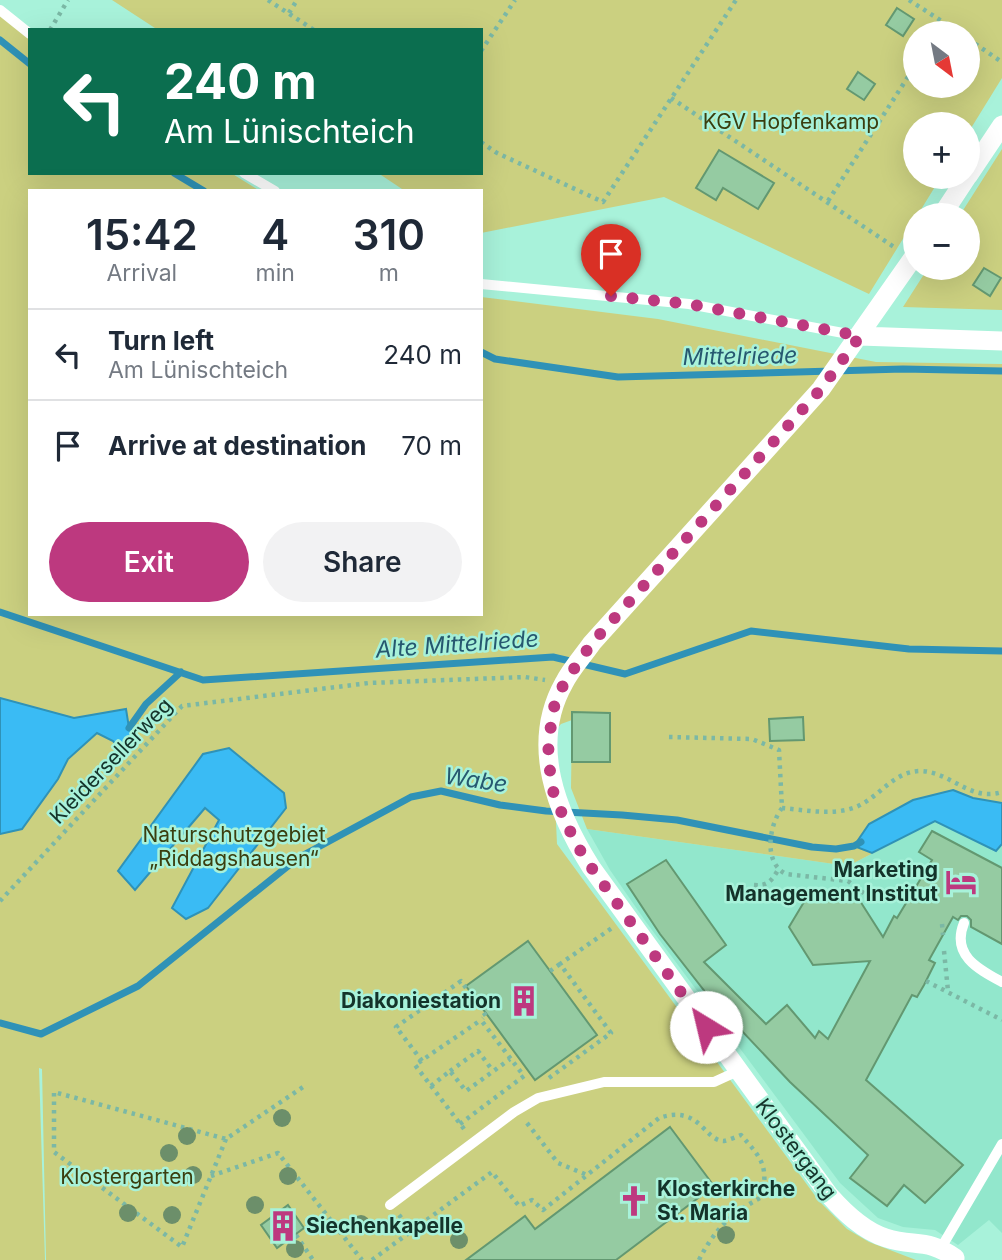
<!DOCTYPE html>
<meta charset="utf-8">
<style>
:root{--surface:#fff;--page:#f2f2f3;--text:#1f2937;--muted:#747a83;--line:#e0e1e3;--accent:#bd397f}
body{margin:0;font-family:Inter,sans-serif;background:var(--page);color:var(--text);height:100vh;display:flex;flex-direction:column;font-size:26px;white-space:nowrap}
*{box-sizing:border-box;margin:0}
p{font-size:23px;color:var(--muted)}
.icon{flex:none;width:38px;height:38px;fill:none;stroke:currentColor;stroke-width:2;stroke-linecap:round;stroke-linejoin:round}
.map{position:relative;flex:1;overflow:hidden}
.side{position:absolute;left:28px;top:189px;width:455px;height:427px;display:flex;flex-direction:column;background:var(--surface);border-radius:0px;box-shadow:0 7px 28px #0002}
.side>*{flex:none}
.guide{position:absolute;left:28px;top:28px;width:455px;height:147px;border-radius:0px;box-shadow:0 7px 28px #0002;background:#0b6e4f;color:#fff;overflow:hidden}
.needle{width:46px;rotate:148deg}
.buttons{position:absolute;left:903px;top:21px;display:grid;gap:14px}
.buttons a{display:grid;place-items:center;width:77px;height:77px;border-radius:50%;background:var(--surface);box-shadow:0 7px 28px #0002;font-size:35px}
.pin{position:absolute;display:grid;place-items:center;width:60px;height:60px;color:#fff;margin:-72px -30px;border-radius:50% 50% 50% 0;rotate:-45deg;box-shadow:0 0 7px #0007}
.pin .icon{rotate:45deg}
.me{position:absolute;width:77px;margin:-38px;rotate:324deg;stroke-linejoin:round;filter:drop-shadow(0 0 5px #0008)}
.turn{display:flex;align-items:center;gap:24px;height:147px;padding:0 21px;font-size:32px}
.turn .icon{width:91px;height:91px;stroke-width:2.5}
.turn b{display:block;font-size:49px;line-height:60px}
.eta{display:flex;justify-content:space-evenly;align-items:center;height:119px;text-align:center}
.eta b{font-size:42px;font-weight:600;line-height:49px}
.action{display:flex;gap:14px;margin-top:auto;padding:14px 21px}
.action a{flex:1;height:80px;border-radius:42px;background:var(--accent);color:#fff;font-size:28px;font-weight:600;line-height:80px;text-align:center}
.action a+a{background:var(--page);color:var(--text)}
ul{padding:0;list-style:none}
li{display:flex;align-items:center;gap:21px;height:91px;padding:0 21px;border-top:2px solid var(--line)}
li div{flex:1}
li b{display:block;font-size:26px}
li em{font-style:normal}
.map>svg:first-child{display:block}
</style>
<div class="map">
<svg width="1002" height="1260" viewBox="0 0 1002 1260">
<rect width="100%" height="100%" fill="#a8f2da"/>
<path fill="#92e7cc" d="M935,821L995,851L1002,844V1233L989,1220L958,1245L935,1230L903,1227L878,1218L840,1183L646,922L610,870L587,829L848,866Z"/>
<path fill="#cbd080" fill-rule="evenodd" d="M112,0H1002V78L968,133V124H915V177H941L869,294L664,197L481,233V191H405L378,173H481V30H158ZM915,33H968V86H915Z
M0,13L30,39V173H231L260,191H30V614H481V297L658,319L876,362L1002,364V844L996,851L935,821L848,866L587,829L571,788L572,720L561,724L552,734L557,844L819,1201L847,1229L869,1242L916,1260H46L42,1069L39,1068L45,1260H0Z
M1002,149V310L903,307L928,268H968V215H960Z"/>
<path fill="#3abbf4" stroke="#2f92b7" stroke-width="2" d="M0,698L74,718L126,709L129,728L134,736L121,750L113,741L97,733L68,759L58,779L22,829L0,834Z
M229,748L284,793L286,808L208,908L186,919L172,908L219,820L205,808L135,890L118,871L203,754Z
M953,790L973,798L1002,803V844L996,851L935,821L872,853L854,846L869,824L913,800Z"/>
<g fill="none" stroke-linecap="round" stroke-linejoin="round">
<path stroke="#2f92b7" stroke-width="7" d="M0,40L30,64
M174,173L204,191
M481,352L495,359L618,377L903,369L1002,371
M0,612L203,680L553,657L625,674L751,631L909,649L1002,651
M129,728L146,704L181,672
M0,1023L41,1034L138,986L298,858L411,797L441,791L500,805L546,811L622,815L677,820L812,847L836,849L854,846L861,842"/>
</g>
<path fill="#95cba2" stroke="#639871" stroke-width="2" d="M897,8L914,19L903,36L886,25Z
M858,72L875,84L864,100L847,89Z
M719,150L774,183L758,209L723,188L716,200L696,188Z
M984,268L1001,278L990,296L973,285Z
M572,712L610,713V762H572Z
M803,717L804,740L770,741L769,719Z
M932,831L1002,868V944L971,927V920L967,916H961L958,920L953,917L929,960L935,963L924,985L917,997L912,995L866,1080L963,1165L925,1203L904,1185L887,1206L850,1178L868,1155L790,1082L742,1031L738,1034L660,934L627,884L666,860L726,945L704,962L766,1024L787,1005L815,1038L819,1031L828,1039L870,961L813,965L789,927L810,892L853,890L883,937L894,916L897,918L932,860L919,852Z
M528,941L597,1035L535,1080L466,986Z
M670,1127L714,1186L616,1260H466L525,1216L535,1229Z
M288,1205L304,1228L277,1248L261,1225Z"/>
<g fill="none" stroke-linecap="round" stroke-linejoin="round">
<path stroke="#7bb8a5" stroke-width="4.5" stroke-dasharray="3.5 5" stroke-linecap="butt" d="M268,0L314,30
M909,0L960,33
M289,13L297,0
M50,30L68,0
M937,33L944,22
M968,39L1002,62
M481,51L515,0
M671,98L897,249
M481,142L497,153L603,202L736,0
M828,201L915,66
M669,737L752,739L779,750L782,808C806,810 833,816 856,807C880,797 893,771 921,771C951,772 970,802 1002,792
M782,808C769,825 763,863 786,874L848,881L870,898
M754,885C767,886 771,882 778,870
M0,901L182,706L369,683L525,677L545,680
M942,924L943,935
M944,951L948,991
M550,971L560,964
M926,981L1002,1020
M422,1061L396,1027L461,981L486,1016
M450,1071L478,1051L493,1071
M549,1078L611,1033L560,964L612,928
M431,1086L450,1071L466,1091L510,1059
M527,1123L558,1163L587,1175
M460,1124L524,1076L481,1020L483,1018
M464,1129L415,1065L481,1020
M226,1139L182,1247L54,1152V1092L226,1139L306,1085
M211,1176L278,1153L362,1260
M399,1215L412,1231
M296,1235L313,1260
M372,1260L492,1172L519,1206L532,1200L543,1210L659,1118C700,1104 704,1141 724,1141C729,1140 736,1137 741,1135C763,1160 767,1164 763,1197
M699,1260C722,1214 750,1202 795,1181"/>
<path stroke="#fff" stroke-width="10" d="M0,10L30,34
M244,173L275,191
M481,284L689,304L859,336
M964,923C951,955 978,969 1002,982
M390,1205L514,1112L538,1098L604,1082H714L738,1071
M941,1248L1002,1144"/>
<path stroke="#fff" stroke-width="19" d="M968,176L1002,125
M942,215L967,177
M915,255L821,389L592,643C583,656 571,669 564,683C529,745 557,813 591,867L829,1195C844,1212 863,1231 886,1238C914,1247 928,1238 955,1258
M860,336L1002,341"/>
</g>
<g fill="#6c8f6a">
<circle cx="282" cy="1118" r="9"/>
<circle cx="187" cy="1136" r="9"/>
<circle cx="169" cy="1153" r="9"/>
<circle cx="193" cy="1175" r="9"/>
<circle cx="288" cy="1176" r="9"/>
<circle cx="255" cy="1205" r="9"/>
<circle cx="128" cy="1213" r="9"/>
<circle cx="172" cy="1215" r="9"/>
<circle cx="361" cy="1224" r="9"/>
<circle cx="726" cy="1235" r="9"/>
<circle cx="459" cy="1240" r="9"/>
<circle cx="295" cy="1249" r="9"/>
</g>
<g fill="none" stroke-linecap="round" stroke-linejoin="round">
<path stroke="#bd397f" stroke-width="12" stroke-dasharray="0 21.6" d="M611,296L689,304L860,336L821,389L592,643L564,683L554,707L549,738L548,758L554,796L576,844L591,867L706,1027"/>
</g>
<defs>
<symbol id="hotel-bare" viewBox="-9 -9 18 18"><path d="M-6-4.5h1.5V1H6V5H4.5V3h-9V5H-6ZM-4 0a1.8 1.8 0 1 1 3.6 0ZM.5 0V-2.5h3Q6-2.5 6 0Z" fill="#bd397f" stroke="#a8f2da" stroke-width="2.5" paint-order="stroke"/></symbol>
<symbol id="building-bare" viewBox="-9 -9 18 18"><path d="M-4-6H4V6H1V3H-1V6H-4ZM-2.5-4.3h1.7v1.8h-1.7ZM.8-4.3h1.7v1.8H.8ZM-2.5-1h1.7V.8h-1.7ZM.8-1h1.7V.8H.8Z" fill="#bd397f" stroke="#a8f2da" stroke-width="2.5" paint-order="stroke"/></symbol>
<symbol id="church-bare" viewBox="-9 -9 18 18"><path d="M-1.2-6h2.4v3.5h3.3v2.4h-3.3V6h-2.4V-.1h-3.3v-2.4h3.3Z" fill="#bd397f" stroke="#a8f2da" stroke-width="2.5" paint-order="stroke"/></symbol>
</defs>
<g fill-rule="evenodd">
<use href="#hotel-bare" x="939" y="860" width="44" height="44"/>
<use href="#building-bare" x="502" y="979" width="44" height="44"/>
<use href="#church-bare" x="612" y="1179" width="44" height="44"/>
<use href="#building-bare" x="261" y="1204" width="44" height="44"/>
</g>
<g text-anchor="middle" stroke-width="5" stroke-linejoin="round" paint-order="stroke">
<g font-size="21" fill="#3b3e0f" stroke="#a8f2da">
<text x="791" y="129">KGV Hopfenkamp</text>
<text x="234" y="842">Naturschutzgebiet<tspan x="234" dy="24">„Riddagshausen“</tspan></text>
<text x="127" y="1184">Klostergarten</text>
</g>
<g font-size="21" fill="#14332a" stroke="#a8f2da">
<text transform="translate(111 761) rotate(-46)" y="7">Kleidersellerweg</text>
<text transform="translate(796 1149) rotate(53)" y="7">Klostergang</text>
</g>
<g font-size="21" font-weight="bold" fill="#14332a" stroke="#a8f2da" text-anchor="end">
<text x="938" y="877">Marketing<tspan x="938" dy="24">Management Institut</tspan></text>
<text x="501" y="1008">Diakoniestation</text>
<text x="657" y="1196" text-anchor="start">Klosterkirche<tspan x="657" dy="24">St. Maria</tspan></text>
<text x="306" y="1233" text-anchor="start">Siechenkapelle</text>
</g>
<g font-size="23" font-style="italic" fill="#265870" stroke="#a8f2da">
<text transform="translate(740 356) rotate(-1)" y="8">Mittelriede</text>
<text transform="translate(457 644) rotate(-4)" y="8">Alte Mittelriede</text>
<text transform="translate(476 780) rotate(8)" y="8">Wabe</text>
</g>
</g>
</svg>
<div class="buttons">
<a><svg class="needle" viewBox="-14 -14 28 28"><path d="M0-13l5 13h-10z" fill="#e53935"/><path d="M0 13l5-13h-10z" fill="#747a83"/></svg></a>
<a>+</a>
<a>−</a>
</div>
<div class="pin" style="left:611px;top:296px;background:#d93025"><svg class="icon" aria-label="arrive" viewBox="0 0 24 24"><path d="M6 21V4h12l-3 4 3 4H6"/></svg></div>
<svg class="me" style="left:706px;top:1027px" viewBox="-20 -20 40 40"><circle r="19" fill="#fff"/><path d="M0-13L10 11 0 6-10 11z" fill="#bd397f"/></svg>
<div class="guide">
<div class="turn"><svg class="icon" aria-label="left" viewBox="0 0 24 24"><path d="M17 20v-9H6M10 6l-5 5 5 5"/></svg><div><b>240 m</b>Am Lünischteich</div></div>
</div>
<section class="side">
<div class="eta">
<div><b>15:42</b><p>Arrival</p></div>
<div><b>4</b><p>min</p></div>
<div><b>310</b><p>m</p></div>
</div>
<ul>
<li><svg class="icon" aria-label="left" viewBox="0 0 24 24"><path d="M17 20v-9H6M10 6l-5 5 5 5"/></svg><div><b>Turn left</b><p>Am Lünischteich</p></div><em>240 m</em></li>
<li><svg class="icon" aria-label="arrive" viewBox="0 0 24 24"><path d="M6 21V4h12l-3 4 3 4H6"/></svg><div><b>Arrive at destination</b></div><em>70 m</em></li>
</ul>
<div class="action"><a>Exit</a><a>Share</a></div>
</section>
</div>
